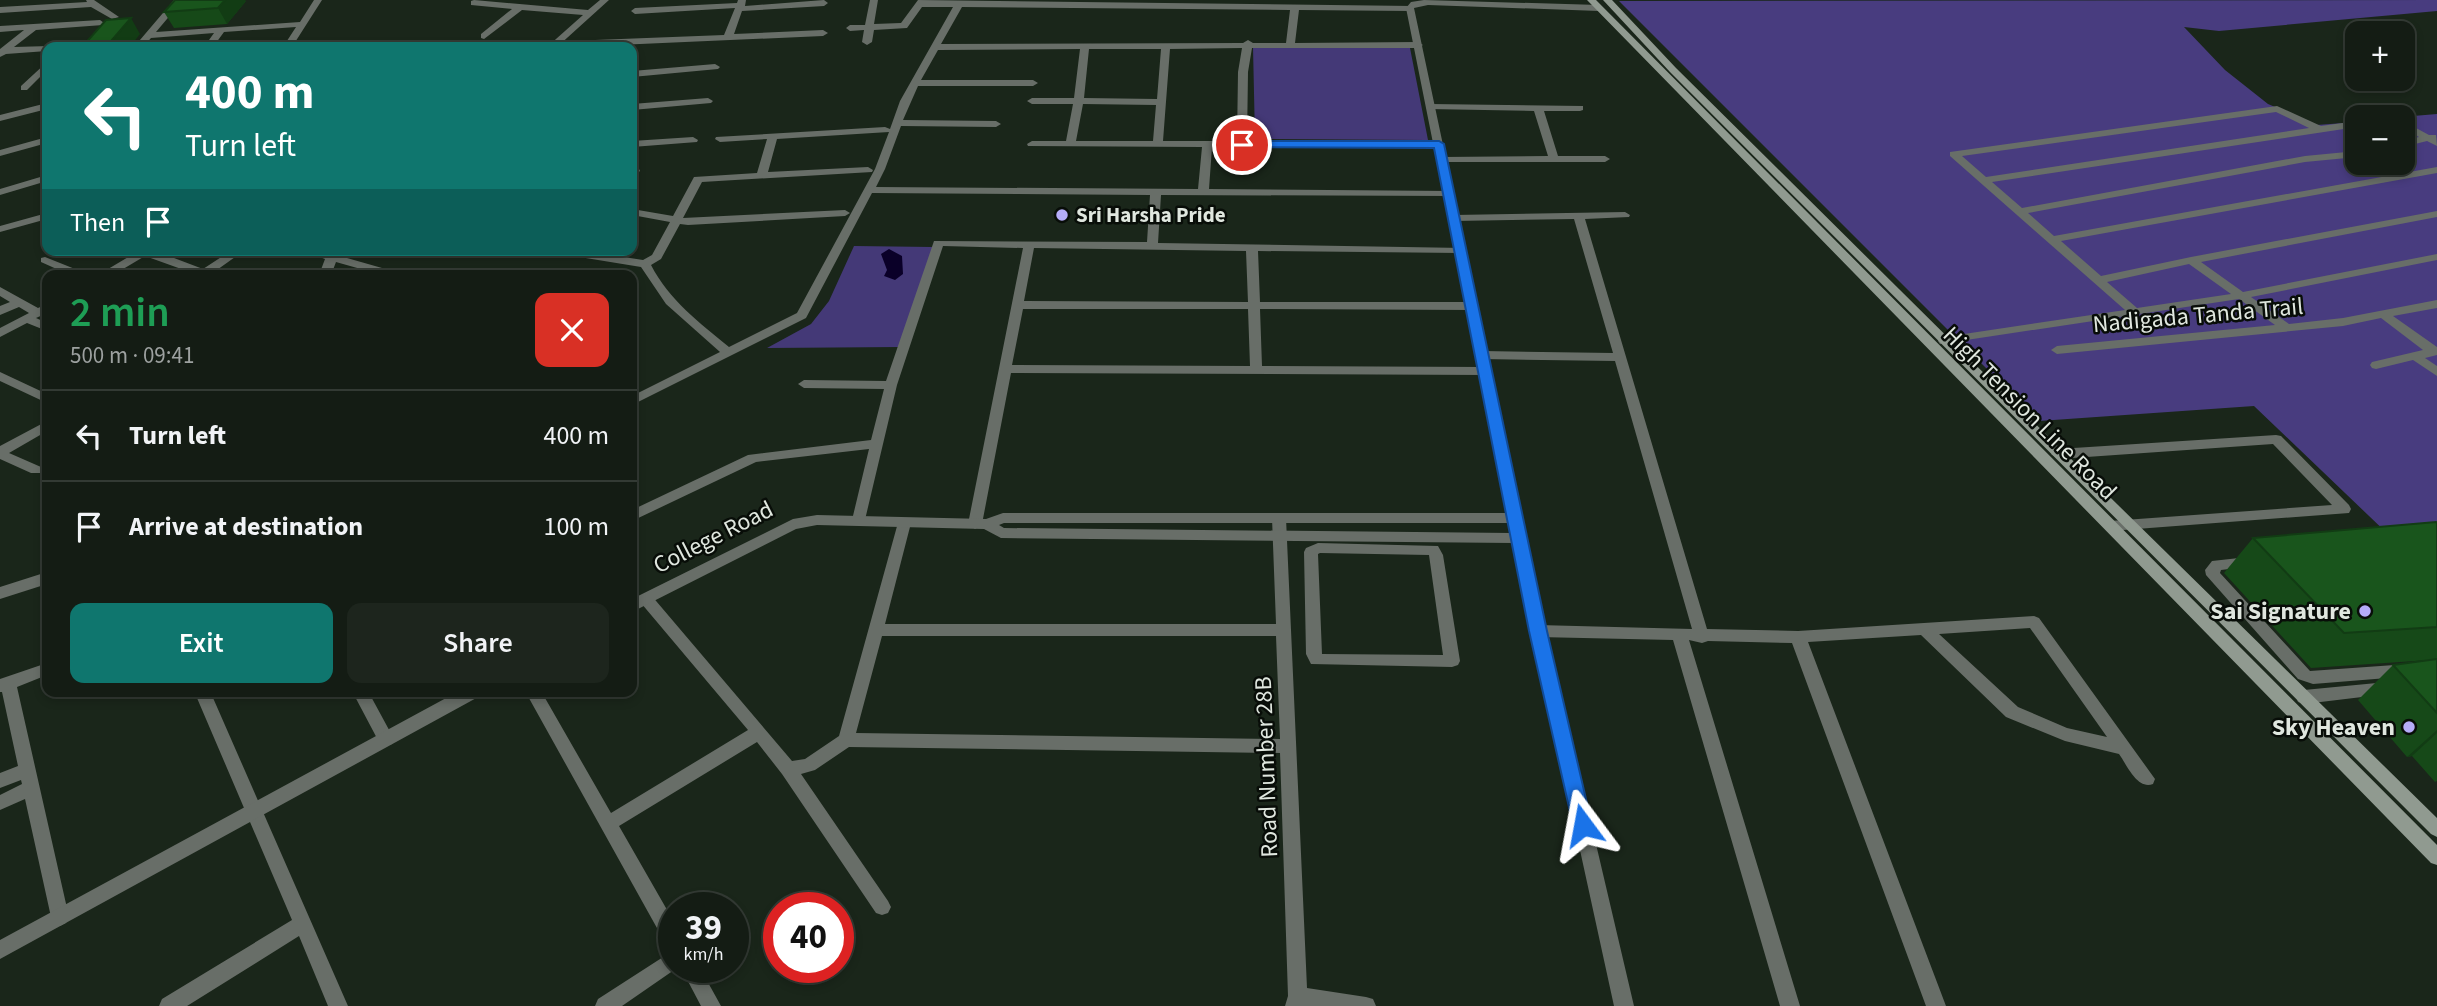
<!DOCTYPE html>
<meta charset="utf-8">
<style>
:root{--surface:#141c14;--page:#1d251d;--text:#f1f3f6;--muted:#9da1a0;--line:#333a34;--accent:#0f766e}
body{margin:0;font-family:"Source Sans 3",sans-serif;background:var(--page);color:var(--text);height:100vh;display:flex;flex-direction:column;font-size:26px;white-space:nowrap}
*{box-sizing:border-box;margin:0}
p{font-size:23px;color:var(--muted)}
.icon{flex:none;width:38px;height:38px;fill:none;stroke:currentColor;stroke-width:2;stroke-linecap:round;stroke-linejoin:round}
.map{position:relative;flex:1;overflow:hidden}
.side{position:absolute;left:42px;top:270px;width:595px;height:427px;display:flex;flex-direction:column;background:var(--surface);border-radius:14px;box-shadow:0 4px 10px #0003,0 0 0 2px var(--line)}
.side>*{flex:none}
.guide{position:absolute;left:42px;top:42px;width:595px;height:214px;border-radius:14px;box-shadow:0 4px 10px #0003,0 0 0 2px var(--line);background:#0f766e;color:#fff;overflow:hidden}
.buttons{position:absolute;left:2345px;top:21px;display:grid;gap:14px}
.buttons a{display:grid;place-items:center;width:70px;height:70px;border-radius:14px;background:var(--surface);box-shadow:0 4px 10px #0003,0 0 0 2px var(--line);font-size:35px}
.speed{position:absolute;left:658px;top:892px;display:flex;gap:14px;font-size:35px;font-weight:700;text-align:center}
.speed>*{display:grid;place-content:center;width:91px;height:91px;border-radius:50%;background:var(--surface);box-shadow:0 4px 10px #0003,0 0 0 2px var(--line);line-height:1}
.speed small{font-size:18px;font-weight:400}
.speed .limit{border:10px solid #d22;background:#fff;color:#111}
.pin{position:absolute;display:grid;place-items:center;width:60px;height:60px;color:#fff;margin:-30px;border:4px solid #fff;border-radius:50%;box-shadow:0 2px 7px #0007}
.me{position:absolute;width:77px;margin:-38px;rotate:347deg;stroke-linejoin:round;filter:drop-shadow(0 0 5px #0008)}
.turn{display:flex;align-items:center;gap:24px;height:147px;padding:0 28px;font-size:32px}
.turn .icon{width:91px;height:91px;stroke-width:2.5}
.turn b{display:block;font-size:49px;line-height:60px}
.then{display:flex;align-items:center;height:66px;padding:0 28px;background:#0003;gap:14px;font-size:26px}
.round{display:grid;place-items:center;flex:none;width:74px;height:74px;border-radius:14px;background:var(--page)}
.headline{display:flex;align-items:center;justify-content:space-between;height:119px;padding:0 28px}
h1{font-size:42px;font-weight:600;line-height:52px;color:#1e9e55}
.primary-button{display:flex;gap:14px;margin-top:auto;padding:14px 28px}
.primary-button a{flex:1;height:80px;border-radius:14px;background:var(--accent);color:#fff;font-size:28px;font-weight:600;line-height:80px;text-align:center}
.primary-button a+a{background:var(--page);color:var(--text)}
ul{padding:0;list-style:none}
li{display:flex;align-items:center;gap:21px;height:91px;padding:0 28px;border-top:2px solid var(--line)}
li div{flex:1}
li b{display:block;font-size:26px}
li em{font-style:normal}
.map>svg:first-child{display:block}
</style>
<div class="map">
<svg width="2437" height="1006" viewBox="0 0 2437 1006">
<rect width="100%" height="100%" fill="#1a261a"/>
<path fill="#443977" d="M1253,47L1410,48L1428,140L1255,139Z
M854,246L933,247L900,347L767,348L811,324L829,301Z"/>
<path fill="#483c7f" d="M2437,0V11L2219,31L2184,27L2225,70L2268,104L2317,125L2357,122V163H2403L2401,117L2437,114V581L2254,406L2039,421L1619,1Z"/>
<path fill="#0a0028" d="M889,249L902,256L903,274L895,280L884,276L887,270L881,254Z"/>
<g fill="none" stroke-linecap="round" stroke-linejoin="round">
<path fill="#686e68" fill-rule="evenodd" d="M86,0H94L119,17L112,19L91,7L0,13V7L87,2Z
M174,0H183L156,32L300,22L314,0H322L292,47H283L296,27L224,32L213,47H204L214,33L151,38L143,47H134Z
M474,0L588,10L600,0H609L557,47H547L583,15L522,10L484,39L481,38V34L512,9L471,5V1Z
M738,0H746L745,6L824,0L828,3L824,6L742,11L734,34L823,30L828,33L823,36L595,46L590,43L595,40L724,35L735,8L635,14L631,11L635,8L737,3Z
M870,0H878L874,24L901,23L918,0L1413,6V10L1410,11L1299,10L1295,43L1418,42L1423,45L1418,48H1252L1248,72L1247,141H1439L1444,144L1443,146L1212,147L1209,189L1449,191L1453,192V196L1161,195L1158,243L1464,248L1466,250L1460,253L1258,251L1260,302H1472L1478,306L1472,310L1260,309L1262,366L1485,367L1491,371L1485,375L1011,373L982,524L975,529L968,524L1023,248L943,246L897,385L864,524L859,525L852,520L869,449L756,462L632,521V510L748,455L871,440L884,389L804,388L798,384L804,380L886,381L934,241L1147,242L1150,195L872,193L806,318L632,405V396L720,352L666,304L641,267L555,253L550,250H579L643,260L652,255L670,222L632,215V209L673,216L694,177L757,173L767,139L720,142L715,139L716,137L885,127L890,129L900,101L953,7H922L907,28L874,30L872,42L867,45L862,42L864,30L850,31L846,28L850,25H865ZM962,7L1290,10L1286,43H1253L1248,40L1243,43L941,44ZM1242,48L1238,72L1237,141H1163L1170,49ZM1080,49L1074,98H1032L1027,101L1032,104H1073L1066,141H1032L1027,144L1028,146L1202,147L1198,189L876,187L885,169L901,126L996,127L1001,124L996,121L903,120L918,86H1033L1038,83L1033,80H921L938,50ZM1089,49H1161L1157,99L1084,98ZM1083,104L1156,105L1153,141H1076ZM889,132L875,169L797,313L729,347C700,323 669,300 651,265L661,259L680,224L688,225L845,216L850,213L845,210L683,218L702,182L872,172L873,170L868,167L768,172L777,139ZM1034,248L1246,251L1248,302L1024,301ZM1023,309H1248L1250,366L1012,365Z
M100,20L104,23L103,25L36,30L14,47L50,46L47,47V51L6,54L0,57V49L24,30L0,32V26Z
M102,41L105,42V46L60,47L65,44Z
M47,62V70L27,90H21V86Z
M715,64L720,67L718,69L632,77V71Z
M708,98L713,101L711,103L632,110V104Z
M47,103V109L0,121V115Z
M1431,104L1583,106V110L1580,111H1544L1558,156H1605L1610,159L1605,162H1438V158L1442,157L1548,156L1534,111L1428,109V105Z
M2277,106L2321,126L2357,121V127L1992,182L2022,208L2305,156L2357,151V157L2305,162L2028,213L2054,236L2437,167V173L2061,241L2101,276L2191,257L2437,211V217L2201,262L2243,292L2437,254V260L2251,297L2289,324L2343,318L2437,300V308L2393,316L2437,347V355L2425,358L2437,366V376L2413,360L2376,369L2372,368L2370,365L2372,362L2423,350L2381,318L2343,326L2057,354L2051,350L2057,346L2275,325L2239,299L1940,344L1938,341L1940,338L1944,337L2125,310L1950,156V152ZM2276,112L2309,128L1986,177L1962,156ZM2189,264L2231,294L2137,308L2107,282Z
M2403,121L2429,135H2436L2437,146L2427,141L2403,147V141L2419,137L2403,128Z
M47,137V143L0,156V150Z
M693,137L698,140L697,142L632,147V141Z
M632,169H639L640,171L632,177Z
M47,175V181L0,195V189Z
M1625,212L1630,215L1629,217L1585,219L1707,629L1798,631L2034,616L2039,618L2155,779L2153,784C2137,790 2127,765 2119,754L2065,741L2006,717L1921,635L1808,642L1946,1006H1926L1792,643L1708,641L1702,643L1689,640L1800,1006H1780L1673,640L1538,637L1533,635L1530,631L1533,627L1538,625L1692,629L1615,361L1482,359L1476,355L1482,351L1613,353L1574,219L1454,221L1449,218L1454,215ZM2030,628L2107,737L2067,728L2018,707L1939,634Z
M47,213V219L0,232V226Z
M132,250H153L203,269L232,250H245L214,272L216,275H198L145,256L113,275H98L135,253Z
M301,250L329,253L333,250H342L344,252L340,256L389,270L391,272L389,274L382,275L336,262L331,275H319L325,259Z
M45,257L85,273L87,275H70L41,262V258Z
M0,287L38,308L47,304V313L36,318L47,323V331L27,323L0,337V328L29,313L19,307L0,315V306L10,302L0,296Z
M0,372L47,394V403L0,381Z
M47,421V431L9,453L41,467L43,470L41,473H31L0,459V446Z
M2276,435L2281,436L2349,505L2351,509L2349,513L2110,531L2103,526L2110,521L2332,505L2273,444L2058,459L2051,454L2058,449Z
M1279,513L1286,518L1307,988L1366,997L1373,999L1376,1006H1285L1288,996L1280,753L849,747L815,770L801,774L888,901L891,907L888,913L882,915L876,913L782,774L757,742L619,826L674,922V949L667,946L525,691H541L611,813L748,730L641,603L638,599L641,595H651L792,761L805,759L839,736L899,519H909L911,523L885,624H1276L1272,518ZM882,636H1276L1280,739L856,733Z
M1318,543L1438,546L1443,555L1460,661L1458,665L1452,667L1311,664L1306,654L1304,552L1306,548ZM1320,553L1429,555L1443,655L1322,654L1318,554Z
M2248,557L2253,558L2255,562L2253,566L2221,570L2220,573L2310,671L2437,662V674L2313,684L2298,679L2206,575L2205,570L2212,561Z
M47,572V584L0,599V587Z
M47,663V675L17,687L69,917L66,923L60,926L54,923L51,917L25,799L0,810V795L22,784L21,780L0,788V773L18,766L2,692H0V679Z
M2387,682L2393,683L2395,688L2393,693L2387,694L2304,704L2298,702L2296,697L2298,692L2304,690Z
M194,691H210L348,1006H328L299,936L187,1006H159L162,999L292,920Z
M352,691H368L394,739L392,744L386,746L380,744Z
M674,950V968H677L622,1006H595L598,999Z
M681,968H700L721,1006H701Z"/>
<path fill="#686e68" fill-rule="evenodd" d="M1424,0L1599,5L1603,8L1599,11L1428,5L1414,8L1546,631L1634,1006H1614L1513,543L1001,538L984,529L817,525L796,529L632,612V599L793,519L817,515L986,519L1003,513H1507L1406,8L1411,2ZM1004,523H1509L1511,533L1004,528L999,525Z
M459,691H482L480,696L0,959V940Z"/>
<path fill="#909a90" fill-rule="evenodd" d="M1587,0H1596L2437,845V865L2431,863Z
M1603,0H1612L1676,68L2011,400L2437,818V837L2431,834L1670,72Z"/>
</g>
<path fill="#164918" d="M246,1L227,24L174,28L164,12Z
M2437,523V781L2435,782L2412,756L2407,757L2358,700L2393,665L2430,660L2311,668L2224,573L2253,538Z"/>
<path fill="#123c14" d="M225,0H245L246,1L227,24L218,8Z
M131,18L140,34L130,47H106Z
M2437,730V733L2412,756L2407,757Z"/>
<path fill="#19551c" stroke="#123c14" stroke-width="2" d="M175,0H225L218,8L164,12Z
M131,18L106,47H82L106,20Z
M2436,522L2437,523V627L2344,633L2253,538Z
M2437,659V713L2393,665Z"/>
<path fill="#1a73e8" stroke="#114b97" stroke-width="2" d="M1242,141H1439L1444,144L1547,631L1592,825L1590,831L1583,834L1576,831L1573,825L1529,631L1434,148L1238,147V142Z"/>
<g fill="#b5acf8" stroke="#080d08" stroke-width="2.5">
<circle cx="1062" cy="215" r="7"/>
<circle cx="2365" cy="611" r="7"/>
<circle cx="2409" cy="727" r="7"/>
</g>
<g text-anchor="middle" stroke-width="5" stroke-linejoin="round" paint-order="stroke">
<g font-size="21" font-weight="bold" fill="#e0e7df" stroke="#080d08" text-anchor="start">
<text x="1076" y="222">Sri Harsha Pride</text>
</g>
<g font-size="24" fill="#e0e7df" stroke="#080d08">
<text transform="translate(2198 315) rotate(-5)" y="8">Nadigada Tanda Trail</text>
<text transform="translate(2030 413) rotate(45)" y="8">High Tension Line Road</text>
<text transform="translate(713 537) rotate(-27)" y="8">College Road</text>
<text transform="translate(1266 767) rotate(-92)" y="8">Road Number 28B</text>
</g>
<g font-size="24" font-weight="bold" fill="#e0e7df" stroke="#080d08" text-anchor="end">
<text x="2351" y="619">Sai Signature</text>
<text x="2395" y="735">Sky Heaven</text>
</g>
</g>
</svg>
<div class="buttons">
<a>+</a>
<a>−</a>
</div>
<div class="speed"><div>39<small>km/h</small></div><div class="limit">40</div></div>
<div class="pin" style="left:1242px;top:145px;background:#d93025"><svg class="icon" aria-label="arrive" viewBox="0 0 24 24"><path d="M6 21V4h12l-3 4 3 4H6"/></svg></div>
<svg class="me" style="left:1583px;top:825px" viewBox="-20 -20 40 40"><path d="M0-17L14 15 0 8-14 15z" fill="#1a73e8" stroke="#fff" stroke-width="4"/></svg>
<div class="guide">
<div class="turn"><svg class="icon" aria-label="left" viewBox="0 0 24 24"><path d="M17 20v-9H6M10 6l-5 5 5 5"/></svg><div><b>400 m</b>Turn left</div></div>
<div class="then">Then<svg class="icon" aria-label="arrive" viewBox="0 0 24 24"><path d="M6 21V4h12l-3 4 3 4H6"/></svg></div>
</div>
<section class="side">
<div class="headline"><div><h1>2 min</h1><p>500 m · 09:41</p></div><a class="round" style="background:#d93025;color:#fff"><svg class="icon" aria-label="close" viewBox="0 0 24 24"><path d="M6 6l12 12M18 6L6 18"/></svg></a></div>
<ul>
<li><svg class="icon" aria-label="left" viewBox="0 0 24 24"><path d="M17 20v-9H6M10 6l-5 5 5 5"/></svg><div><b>Turn left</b></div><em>400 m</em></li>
<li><svg class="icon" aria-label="arrive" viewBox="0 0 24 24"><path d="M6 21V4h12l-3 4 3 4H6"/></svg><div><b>Arrive at destination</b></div><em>100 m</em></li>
</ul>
<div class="primary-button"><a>Exit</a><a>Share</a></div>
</section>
</div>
